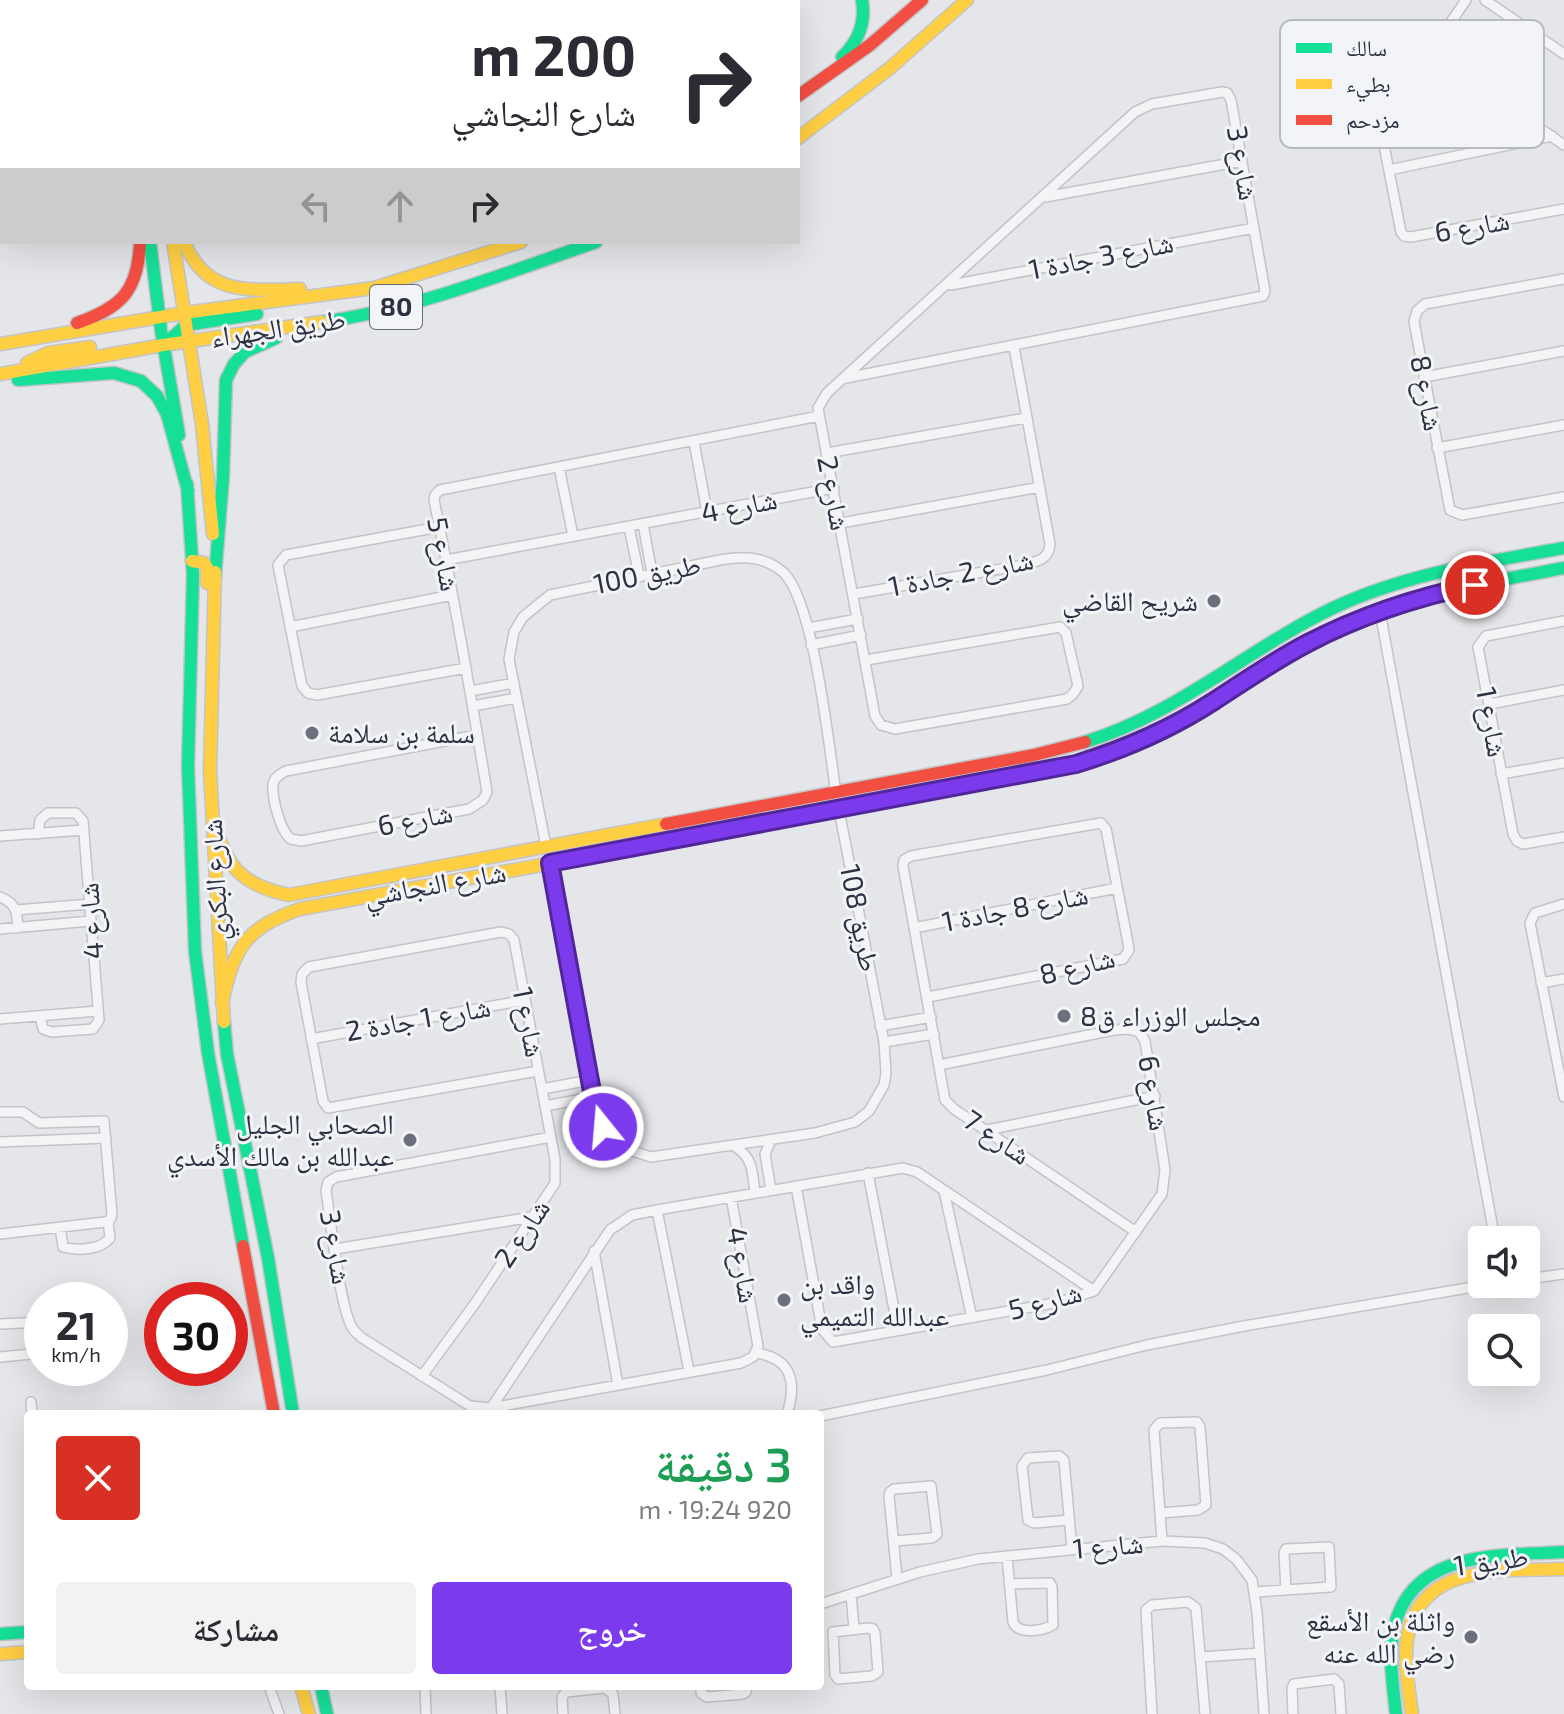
<!DOCTYPE html>
<html lang="ar">
<meta charset="utf-8">
<style>
:root{--surface:#fff;--page:#f2f2f3;--text:#2b2b33;--muted:#7c7c81;--accent:#7c3aed}
body{margin:0;font-family:"Exo 2","Noto Naskh Arabic",sans-serif;background:var(--page);color:var(--text);direction:rtl;height:100vh;display:flex;flex-direction:column;font-size:30px;white-space:nowrap}
*{box-sizing:border-box;margin:0}
p{font-size:26px;color:var(--muted)}
.icon{flex:none;width:44px;height:44px;fill:none;stroke:currentColor;stroke-width:2;stroke-linecap:round;stroke-linejoin:round}
.map{position:relative;flex:1;overflow:hidden;direction:ltr}
.sheet{position:absolute;left:24px;top:1410px;width:800px;height:280px;display:flex;flex-direction:column;background:var(--surface);border-radius:8px;box-shadow:0 8px 32px #0002;direction:rtl}
.sheet>*{flex:none}
.top-card{position:absolute;left:0px;top:0px;width:800px;height:244px;box-shadow:0 8px 32px #0002;direction:rtl;background:#fff;color:var(--text);overflow:hidden}
.controls{position:absolute;left:1468px;top:1226px;display:grid;gap:16px}
.controls a{display:grid;place-items:center;width:72px;height:72px;border-radius:8px;background:var(--surface);box-shadow:0 8px 32px #0002;font-size:40px}
.speed{position:absolute;left:24px;top:1282px;display:flex;gap:16px;font-size:40px;font-weight:700;text-align:center}
.speed>*{display:grid;place-content:center;width:104px;height:104px;border-radius:50%;background:var(--surface);box-shadow:0 8px 32px #0002;line-height:1}
.speed small{font-size:20px;font-weight:400}
.speed .limit{border:12px solid #d22;background:#fff;color:#111}
.pin{position:absolute;display:grid;place-items:center;width:68px;height:68px;color:#fff;margin:-34px;border:4px solid #fff;border-radius:50%;box-shadow:0 2px 8px #0007}
.me{position:absolute;width:88px;margin:-44px;rotate:343deg;stroke-linejoin:round;filter:drop-shadow(0 0 6px #0008)}
.turn{display:flex;align-items:center;gap:28px;height:168px;padding:0 32px;font-size:36px}
.turn .icon{width:104px;height:104px;stroke-width:2.5}
.turn b{display:block;font-size:56px;line-height:68px}
.lanes{display:flex;align-items:center;height:76px;padding:0 32px;background:#0003;justify-content:center;gap:40px;direction:ltr}
.lanes .off{opacity:.35}
.round{display:grid;place-items:center;flex:none;width:84px;height:84px;border-radius:8px;background:var(--page)}
.overview{display:flex;align-items:center;justify-content:space-between;height:136px;padding:0 32px}
h1{font-size:48px;font-weight:600;line-height:60px;color:#1e9e55}
.primary-button{display:flex;gap:16px;margin-top:auto;padding:16px 32px}
.primary-button a{flex:1;height:92px;border-radius:8px;background:var(--accent);color:#fff;font-size:32px;font-weight:600;line-height:92px;text-align:center}
.primary-button a+a{background:var(--page);color:var(--text)}
.map>svg:first-child{display:block}
</style>
<div class="map">
<svg width="1564" height="1714" viewBox="0 0 1564 1714">
<rect width="100%" height="100%" fill="#e5e6e9"/>
<g fill="none" stroke-linecap="round" stroke-linejoin="round">
<defs>
<path id="street" d="M68,0V2
M1466,0L1380,125L1401,232L1404,236L1411,237L1564,209
M1485,0L1564,54
M6,2L11,0
M1430,52L1564,145
M0,106L2,105
M1389,170L1552,136
M1045,197L1242,161
M1564,279L1425,304L1417,311L1414,322L1450,510L1462,515L1564,497
M951,285L1254,228
M1424,377L1564,351
M846,378L1263,296L1265,291L1231,100L1227,93L1222,92L1152,104L1135,112L827,393L818,408L875,716L881,725L895,729L1067,699L1073,694L1078,686L1066,633L1060,627L866,660
M694,442L707,512
M1437,448L1564,425
M827,453L1026,418
M559,467L573,536
M841,523L1040,487
M643,524L652,573
M439,527L286,555L278,565L302,686L308,693L317,695L466,668
M629,527L639,575
M446,560L834,488
M854,594L1024,565C1037,561 1049,560 1050,544L1014,347
M1380,612L1495,1240
M1564,621L1486,636L1478,647L1513,834L1517,841L1523,844L1564,837
M290,627L452,595
M808,628L858,619
M811,645L861,635
M470,691L514,683
M1489,704L1564,690
M473,706L516,698
M477,735L286,771C281,774 274,777 273,784C272,798 280,831 291,839L301,841L469,809L483,800L487,792C471,695 454,597 434,500L435,495L440,490L819,416
M1501,774L1564,763
M38,834L40,820L48,813H76L83,821L99,1020L93,1029L52,1032L43,1029L40,1016
M0,836L84,830
M546,846L509,659L514,632L523,617L550,595L720,560C744,556 765,556 784,573C814,603 829,747 836,793
M550,863L593,1097L603,1127L612,1138L623,1148L651,1157L815,1133L855,1122L869,1111L884,1085L886,1073L884,1042L839,810
M0,897C16,903 17,912 18,928
M1564,904L1535,913L1530,923L1564,1097
M16,910L90,904
M914,928L1117,888
M0,929L91,921
M1541,983L1564,979
M928,997L1123,959L1129,950L1128,943L1106,829L1101,823L911,856L904,860L903,866L945,1100L954,1109L1136,1232
M0,1019L98,1011
M880,1026L931,1017
M311,1039L525,1000
M884,1042L934,1034
M542,1089L590,1080
M545,1106L593,1097
M0,1112H23L39,1123L104,1121L112,1215L110,1220L105,1222L0,1234
M987,1130L1155,1096
M551,1137L336,1177L328,1182L326,1190C330,1217 340,1310 353,1329C356,1333 359,1335 362,1338L470,1406L491,1408L741,1363L753,1357L758,1346L731,1197
M771,1140L765,1154L771,1190
M0,1142L106,1138
M734,1146C754,1158 752,1172 755,1193
M868,1173L898,1330
M796,1186L822,1329L833,1342L1060,1302L1094,1291L1162,1194L1165,1170L1145,1041L1139,1032L1128,1029L1114,1030L939,1065
M944,1191L972,1318
M657,1210L689,1371
M60,1227L63,1247C77,1251 101,1250 110,1238L108,1221
M335,1249L532,1217
M594,1251L618,1385
M1526,1279L1564,1274
M0,1324L42,1322
M110,1331L116,1335L117,1340L110,1348
M756,1353C792,1358 797,1383 787,1414
M0,1357L42,1353
M422,1376L476,1302L555,1183V1159L514,940L509,934L501,932L309,967L302,974L301,982L323,1101L328,1108L538,1071
M31,1402L32,1414
M491,1408L610,1230L632,1215L657,1210L903,1168L917,1172L1094,1291
M820,1416L1047,1370L1147,1345L1244,1326L1491,1284
M1161,1513L1198,1510L1206,1505L1200,1427L1197,1422L1160,1423L1154,1430L1162,1541
M1069,1520L1034,1523L1028,1520L1022,1466L1028,1458L1059,1456L1064,1460L1072,1549
M894,1541L932,1538L937,1534L931,1486L894,1489L890,1492L889,1496L897,1578
M1007,1556L1013,1622C1018,1635 1042,1631 1053,1625L1052,1587L1050,1583L1009,1584
M1255,1592L1330,1587H1331L1329,1547L1286,1549L1284,1553L1286,1590
M851,1594L854,1629
M820,1604L920,1572L978,1559L1162,1541L1205,1543L1223,1549L1236,1559L1252,1580L1257,1612L1264,1714
M868,1628L873,1629L875,1633L878,1672L872,1676L838,1679L835,1675L833,1632Z
M1201,1657L1260,1653
M269,1686L279,1714
M425,1686L426,1714
M500,1686L502,1714
M701,1686V1693L707,1697L743,1694L746,1692L747,1686
M563,1714L562,1697L566,1692L605,1688L613,1694L615,1714
M1152,1714L1146,1610L1152,1605L1188,1602L1196,1608L1205,1714
M1293,1714L1292,1688L1294,1684L1334,1679L1339,1684L1341,1714"/>
<path id="fast" d="M842,57C859,41 866,23 862,0
M150,242L161,330L179,435
M322,322C416,309 506,273 596,242
M165,344L186,325L257,314
M18,380L114,373L141,381L157,396L167,414L188,491
M187,484L193,574L188,766L195,951L208,1053L243,1246
M215,577L223,477L226,380L234,364L245,352L276,338
M1348,625C1416,594 1491,582 1564,568
M1085,742C1177,714 1248,649 1333,608C1405,574 1486,562 1564,548
M574,859L1076,764L1119,749
M224,1022L227,1054L268,1258L293,1414
M0,1634L28,1632
M321,1686L327,1714
M1396,1714C1393,1686 1388,1655 1394,1628C1412,1549 1500,1556 1564,1552"/>
<path id="slow" d="M112,0V2
M135,0V2
M798,138L890,68L967,0
M173,242L202,424L213,534
M184,242C207,297 249,290 300,289
M0,344L184,313L374,288L521,242
M27,363L48,353L90,347
M0,374L163,345L322,322
M192,561L204,563L207,567V583
M215,572L210,771L224,1022
M213,819C226,866 240,885 289,895L666,824
M222,1003C234,948 245,928 300,909L574,859
M0,1654L28,1652
M301,1686L309,1714
M1412,1714C1409,1690 1404,1664 1407,1640C1418,1562 1504,1571 1564,1569"/>
<path id="jam" d="M798,96L870,45L922,0
M77,323C122,307 138,291 140,242
M1119,749C1201,720 1270,661 1348,625
M666,824L1034,755L1085,742
M243,1246L274,1414"/>
</defs>
<use href="#street" stroke="#c3c4c7" stroke-width="12"/>
<use href="#fast" stroke="#c3c4c7" stroke-width="15"/>
<use href="#slow" stroke="#c3c4c7" stroke-width="15"/>
<use href="#jam" stroke="#c3c4c7" stroke-width="15"/>
<use href="#street" stroke="#f4f4f6" stroke-width="9"/>
<use href="#fast" stroke="#16e098" stroke-width="12"/>
<use href="#slow" stroke="#ffcf43" stroke-width="12"/>
<use href="#jam" stroke="#f24e42" stroke-width="12"/>
</g>
<g fill="none" stroke-linecap="round" stroke-linejoin="round">
<defs>
<path id="route" d="M603,1127L593,1097L550,863L1076,764C1125,749 1171,729 1214,701C1245,681 1275,660 1308,643C1360,616 1417,597 1475,585"/>
</defs>
<use href="#route" stroke="#51269a" stroke-width="20"/>
<use href="#route" stroke="#7c3aed" stroke-width="14"/>
</g>
<g fill="#6d707c" stroke="#f3f4f8" stroke-width="3">
<circle cx="1214" cy="601" r="8"/>
<circle cx="312" cy="733" r="8"/>
<circle cx="1064" cy="1016" r="8"/>
<circle cx="410" cy="1140" r="8"/>
<circle cx="784" cy="1300" r="8"/>
<circle cx="1471" cy="1637" r="8"/>
</g>
<g text-anchor="middle" stroke-width="6" stroke-linejoin="round" paint-order="stroke">
<rect fill="#f3f4f8" stroke="#686c78" stroke-width="2" x="370" y="285" width="52" height="44" rx="6"/>
<g font-size="26" font-weight="bold" fill="#2d3141">
<text x="396" y="316">80</text>
</g>
<g font-size="28" fill="#2d3141" stroke="#f3f4f8">
<text transform="translate(1243 163) rotate(80)" y="10">شارع 3</text>
<text transform="translate(1472 226) rotate(-10)" y="10">شارع 6</text>
<text transform="translate(1101 256) rotate(-11)" y="10">شارع 3 جادة 1</text>
<text transform="translate(278 328) rotate(-8)" y="10">طريق الجهراء</text>
<text transform="translate(1427 393) rotate(79)" y="10">شارع 8</text>
<text transform="translate(834 493) rotate(79)" y="10">شارع 2</text>
<text transform="translate(739 506) rotate(-11)" y="10">شارع 4</text>
<text transform="translate(444 554) rotate(79)" y="10">شارع 5</text>
<text transform="translate(961 573) rotate(-11)" y="10">شارع 2 جادة 1</text>
<text transform="translate(647 574) rotate(-11)" y="10">طريق 100</text>
<text transform="translate(1492 722) rotate(80)" y="10">شارع 1</text>
<text transform="translate(415 819) rotate(-11)" y="10">شارع 6</text>
<text transform="translate(215 880) rotate(-93)" y="10">شارع البكري</text>
<text transform="translate(435 884) rotate(-10)" y="10">شارع النجاشي</text>
<text transform="translate(1015 908) rotate(-11)" y="10">شارع 8 جادة 1</text>
<text transform="translate(860 918) rotate(79)" y="10">طريق 108</text>
<text transform="translate(91 921) rotate(-94)" y="10">شارع 4</text>
<text transform="translate(1077 966) rotate(-14)" y="10">شارع 8</text>
<text transform="translate(418 1019) rotate(-10)" y="10">شارع 1 جادة 2</text>
<text transform="translate(529 1022) rotate(79)" y="10">شارع 1</text>
<text transform="translate(1154 1093) rotate(81)" y="10">شارع 6</text>
<text transform="translate(997 1137) rotate(34)" y="10">شارع 7</text>
<text transform="translate(522 1233) rotate(-56)" y="10">شارع 2</text>
<text transform="translate(336 1247) rotate(80)" y="10">شارع 3</text>
<text transform="translate(743 1265) rotate(80)" y="10">شارع 4</text>
<text transform="translate(1045 1301) rotate(-15)" y="10">شارع 5</text>
<text transform="translate(1108 1546) rotate(-5)" y="10">شارع 1</text>
<text transform="translate(1491 1561) rotate(-8)" y="10">طريق 1</text>
</g>
<g font-size="28" fill="#2d3141" stroke="#f3f4f8" text-anchor="end">
<text x="1198" y="611">شريح القاضي</text>
<text x="328" y="743" text-anchor="start">سلمة بن سلامة</text>
<text x="1080" y="1026" text-anchor="start">مجلس الوزراء ق8</text>
<text x="394" y="1134">الصحابي الجليل<tspan x="394" dy="32">عبدالله بن مالك الأسدي</tspan></text>
<text x="800" y="1294" text-anchor="start">واقد بن<tspan x="800" dy="32">عبدالله التميمي</tspan></text>
<text x="1455" y="1631">واثلة بن الأسقع<tspan x="1455" dy="32">رضي الله عنه</tspan></text>
</g>
</g>
<rect x="1280" y="20" width="264" height="128" rx="12" fill="#f3f4f8" stroke="#b8bac1" stroke-width="2"/>
<rect x="1296" y="43" width="36" height="10" fill="#16e098"/>
<rect x="1296" y="79" width="36" height="10" fill="#ffcf43"/>
<rect x="1296" y="115" width="36" height="10" fill="#f24e42"/>
<g font-size="22" fill="#2d3141">
<text x="1346" y="56">سالك</text>
<text x="1346" y="92">بطيء</text>
<text x="1346" y="128">مزدحم</text>
</g>
</svg>
<div class="controls">
<a><svg class="icon" aria-label="sound" viewBox="0 0 24 24"><path d="M4 9h4l5-4v14l-5-4H4zM17 9q2 3 0 6"/></svg></a>
<a><svg class="icon" aria-label="search" viewBox="0 0 24 24"><circle cx="10" cy="10" r="6"/><path d="M15 15l6 6"/></svg></a>
</div>
<div class="speed"><div>21<small>km/h</small></div><div class="limit">30</div></div>
<div class="pin" style="left:1475px;top:585px;background:#d93025"><svg class="icon" aria-label="arrive" viewBox="0 0 24 24"><path d="M6 21V4h12l-3 4 3 4H6"/></svg></div>
<svg class="me" style="left:603px;top:1127px" viewBox="-20 -20 40 40"><circle r="17" fill="#7c3aed" stroke="#fff" stroke-width="3"/><path d="M0-11L8 9 0 5-8 9z" fill="#fff"/></svg>
<div class="top-card">
<div class="turn"><svg class="icon" aria-label="right" viewBox="0 0 24 24"><path d="M7 20v-9h11M14 6l5 5-5 5"/></svg><div><b>200 m</b>شارع النجاشي</div></div>
<div class="lanes"><svg class="icon off" aria-label="left" viewBox="0 0 24 24"><path d="M17 20v-9H6M10 6l-5 5 5 5"/></svg><svg class="icon off" aria-label="ahead" viewBox="0 0 24 24"><path d="M12 20V5M6 11l6-6 6 6"/></svg><svg class="icon" aria-label="right" viewBox="0 0 24 24"><path d="M7 20v-9h11M14 6l5 5-5 5"/></svg></div>
</div>
<section class="sheet">
<div class="overview"><div><h1>3 دقيقة</h1><p>920 m · 19:24</p></div><a class="round" style="background:#d93025;color:#fff"><svg class="icon" aria-label="close" viewBox="0 0 24 24"><path d="M6 6l12 12M18 6L6 18"/></svg></a></div>
<div class="primary-button"><a>خروج</a><a>مشاركة</a></div>
</section>
</div>
